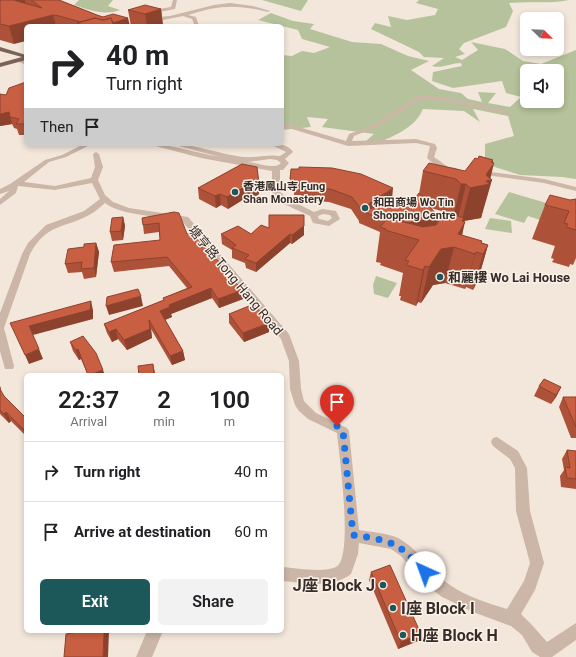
<!DOCTYPE html>
<meta charset="utf-8">
<style>
:root{--surface:#fff;--page:#f2f2f2;--text:#202124;--muted:#757577;--line:#e0e0e0;--accent:#1c585a}
body{margin:0;font-family:Roboto,"Noto Sans TC",sans-serif;background:var(--page);color:var(--text);height:100vh;display:flex;flex-direction:column;font-size:15px;white-space:nowrap}
*{box-sizing:border-box;margin:0}
p{font-size:13px;color:var(--muted)}
.icon{flex:none;width:22px;height:22px;fill:none;stroke:currentColor;stroke-width:2;stroke-linecap:round;stroke-linejoin:round}
.map{position:relative;flex:1;overflow:hidden}
.panel{position:absolute;left:24px;top:373px;width:260px;height:260px;display:flex;flex-direction:column;background:var(--surface);border-radius:6px;box-shadow:0 2px 6px #0003}
.panel>*{flex:none}
.hud{position:absolute;left:24px;top:24px;width:260px;height:122px;border-radius:6px;box-shadow:0 2px 6px #0003;background:#fff;color:var(--text);overflow:hidden}
.needle{width:26px;rotate:113deg}
.fabs{position:absolute;left:520px;top:12px;display:grid;gap:8px}
.fabs a{display:grid;place-items:center;width:44px;height:44px;border-radius:6px;background:var(--surface);box-shadow:0 2px 6px #0003;font-size:20px}
.pin{position:absolute;display:grid;place-items:center;width:34px;height:34px;color:#fff;margin:-41px -17px;border-radius:50% 50% 50% 0;rotate:-45deg;box-shadow:0 0 4px #0007}
.pin .icon{rotate:45deg}
.me{position:absolute;width:44px;margin:-22px;rotate:317deg;stroke-linejoin:round;filter:drop-shadow(0 0 3px #0008)}
.turn{display:flex;align-items:center;gap:14px;height:84px;padding:0 16px;font-size:18px}
.turn .icon{width:52px;height:52px;stroke-width:2.5}
.turn b{display:block;font-size:28px;line-height:34px}
.then{display:flex;align-items:center;height:38px;padding:0 16px;background:#0003;gap:8px;font-size:15px}
.eta{display:flex;justify-content:space-evenly;align-items:center;height:68px;text-align:center}
.eta b{font-size:24px;font-weight:600;line-height:28px}
.button{display:flex;gap:8px;margin-top:auto;padding:8px 16px}
.button a{flex:1;height:46px;border-radius:6px;background:var(--accent);color:#fff;font-size:16px;font-weight:600;line-height:46px;text-align:center}
.button a+a{background:var(--page);color:var(--text)}
ul{padding:0;list-style:none}
li{display:flex;align-items:center;gap:12px;height:60px;padding:0 16px;border-top:1px solid var(--line)}
li div{flex:1}
li b{display:block;font-size:15px}
li em{font-style:normal}
.map>svg:first-child{display:block}
</style>
<div class="map">
<svg width="576" height="657" viewBox="0 0 576 657">
<rect width="100%" height="100%" fill="#f3e7db"/>
<path fill="#b6c29b" fill-rule="evenodd" d="M79,0H113L108,6L120,10C103,16 90,10 74,5Z
M262,0H308L301,11Z
M419,0H569C549,4 529,1 509,3L513,11L506,27L464,43L459,49L465,54L455,57L462,60L478,50L471,42L505,49L523,61L541,64L576,50V179L562,177L520,175L485,164V144L514,136L508,116L473,109L480,122L464,111L423,109C415,129 391,137 373,145L366,141L374,134L322,127L328,119L307,117L311,127L282,130V55L292,56L302,51L314,53L330,47L302,39L298,30L258,20L271,13L293,21L314,24L310,29L352,42L381,44L408,56L429,61L411,70L439,89L461,93L468,99L482,102L478,92L496,93L488,103L510,107L521,97L506,93L502,81L453,88L432,81L433,72L462,66L461,63C450,63 442,69 432,66L444,58L424,57L419,52L371,29L375,23L391,27L388,16L407,20L435,15L438,9L416,3ZM527,71H557V101H527Z
M509,192L553,205L543,221L528,216L524,223L495,214Z
M490,218L511,221L512,233L485,229Z
M376,276L397,283L388,298L374,294L373,285Z"/>
<g fill="none" stroke-linecap="round" stroke-linejoin="round">
<path fill="#cbb6a7" fill-rule="evenodd" d="M173,0H177L175,9L159,12L146,11L171,7Z
M230,3L253,6L270,11L268,12C237,4 218,5 188,15L196,17L199,26H195L192,19L183,16L163,20L147,18L170,16L214,5Z
M19,58L26,61V65L17,61L16,60Z
M420,95L449,98L512,112L509,114L449,102L421,99L377,127L354,136L352,141L416,139L435,144L437,148L434,157L448,167L457,168L458,170C448,177 435,165 428,159L427,158L430,146L416,143L348,146L282,126V122L346,141L349,134L373,125Z
M84,144H92L66,157L49,162L24,182L55,186L91,178L95,167L93,154L96,152L99,154L103,167L98,180L105,195L113,202L129,208L188,217L289,334L299,361L301,389L304,401L316,413L347,428L349,431L359,530C371,532 387,533 398,538C419,549 431,572 450,585C467,597 488,603 507,609L524,581L530,563L516,511L515,468L510,459L493,446L491,442L493,438L497,437L518,451L527,468L530,511L544,563L535,590L521,614L532,625L547,642L576,623V640L552,657H540L532,652L522,635L511,626L473,612L442,597L429,587L401,556L391,549L359,543L358,554L351,574C331,589 306,583 282,581V567C296,568 324,573 336,567C354,558 339,454 337,433L308,419L299,411L295,405L290,389L289,361L281,339L182,221C161,216 121,216 105,203C100,207 95,212 89,215C63,229 47,223 30,254L4,328L14,366L13,369H5L0,351V313L22,254L28,243L46,225L84,211L100,199L92,183L55,190L18,186L16,193L0,205V199L9,191L0,194V189L10,184L45,160L62,155Z
M148,144C172,144 196,153 220,157L171,144C195,144 219,154 243,157C256,158 268,154 280,156L286,152L270,144C279,144 288,144 293,152L285,159L289,163L283,170H280V192L290,200L314,212L322,209L336,211L340,219L329,226L313,223L310,216L284,204L272,193V171L201,158ZM270,159L277,160L281,163C274,170 258,163 248,162ZM323,214L330,215L332,218L328,221L319,219L318,216Z
M475,170L544,179L576,187V191L544,183L478,174L474,172Z
M147,631H163L152,657H136Z"/>
<path fill="#7a6258" fill-rule="evenodd" d="M0,47L26,55V60L0,67V63L22,57L0,51Z"/>
</g>
<path fill="#ad5239" fill-rule="evenodd" d="M0,0L16,1L15,0H59L97,15L130,26H26L14,44L0,40Z
M161,9L163,26H131L128,10Z
M26,82V135H19L17,129L14,128L12,124L0,126L6,95Z
M478,159L493,160L490,178L481,218L464,221L462,235L488,245L478,280L473,290L466,287L465,289L445,283L433,285L421,303L418,302L416,306L400,300L401,296H399L403,273L380,265L381,263L376,262L380,232L359,223V221L351,209L329,202L301,200V195H294V192L290,191V179L299,169L392,200L382,207L412,202L419,194L423,171H465ZM431,208L448,213L446,216L437,224Z
M242,164L259,194L248,201L244,199L228,209L221,205L216,208L199,199L198,188Z
M576,199V258L573,265L570,264L569,267L552,262L554,259L551,258L555,246L532,239L545,205Z
M174,212L187,234L200,245L222,269L243,290V299L219,308L212,298L171,314L172,317L165,320L183,351L185,360L172,365L151,329L152,338L127,350L118,339L112,342L107,333L104,324L164,300L163,298L187,288L169,266L114,272L111,262L160,240L159,232L144,234L143,225Z
M123,217L125,226L123,240L112,241L110,232Z
M304,226V235L292,244L290,243L256,272L246,268L245,263L232,258V250L222,244L221,234H251L269,228Z
M96,243L99,252L96,277L84,279L82,272L68,273L65,264L84,247Z
M229,314L269,332L244,342L229,323Z
M70,342L105,375H88L81,359L79,360L73,351Z
M0,386L1,388V391L4,396L26,418V436L11,421L9,423L0,414Z
M539,386L561,387L556,397L551,404L534,396Z
M563,397H576V438H571L559,407Z
M567,450L576,451V489L561,487L560,476L564,470L562,459Z
M371,572L418,641L398,649L369,580Z"/>
<path fill="#8d422e" d="M15,0H25L28,10L19,12Z
M161,9L163,26H147L145,14Z
M53,15L56,26H26V41L14,44L9,26Z
M128,18L130,26H103Z
M9,112L12,124L0,126V114Z
M493,160L491,168L494,163L490,180H492L481,218L463,221L465,222L459,249L455,247L470,188L486,175L491,162Z
M259,183V194L248,201L247,190Z
M461,184H466L458,218H453Z
M243,188L244,199L228,209L227,197Z
M393,188L392,200L370,215L361,209Z
M220,194L221,205L216,208L215,196Z
M123,217L125,226L123,240L121,231Z
M439,218L436,230L392,225Z
M304,226V235L292,244V235Z
M290,234V243L256,272V263Z
M96,243L99,252L96,277L94,268Z
M488,245L478,280L473,290L483,254Z
M454,247L445,283L433,285L421,303L429,267L441,249Z
M476,252L466,287L465,289L475,254Z
M221,264L222,273L218,265Z
M425,266L418,302L416,306L423,270Z
M211,288L212,298L171,314L172,317L162,321L160,311L169,305Z
M243,290V299L219,308L218,299Z
M141,296L143,306L109,315L106,306Z
M91,301L93,310V319L33,335L29,326Z
M149,320L151,329L152,338L127,350L124,340Z
M269,323V332L244,342L243,333Z
M116,329L118,339L112,342L109,332Z
M39,349L43,359L29,364L25,355Z
M78,349L81,359L79,360L76,350Z
M183,351L185,360L172,365L170,356Z
M153,364L155,373V375H154Z
M103,370L105,375H90Z
M561,387L556,397L551,404L556,395Z
M6,412L11,421L9,423L4,414Z
M26,427V434L23,429Z
M104,631H109L108,657H103Z
M421,634L418,641L398,649L401,642Z"/>
<path fill="#c95f42" stroke="#8d422e" d="M0,0H13L42,8L31,0H59L97,15L103,17L113,14L128,18L113,23L111,18L103,20L95,18L81,22L59,16L53,15L9,26L0,24Z
M145,5L161,9L145,14L128,10Z
M95,18L103,20L111,18L113,24L108,26H84H85L77,23Z
M26,82V124H16L19,119L10,117L9,112L0,114V94L6,95L9,88Z
M479,156L493,160L491,162L494,163L486,175L492,180L486,181L490,184L470,188L466,184H461L456,179L423,171L429,163L465,171L475,158L478,159Z
M242,164L257,167L259,183L247,190L243,188L227,197L220,194L215,196L198,188Z
M299,167L332,168L361,174L393,188L361,209L352,197L330,189L301,188L302,183H295V180L290,179L291,169H299Z
M419,193L439,218L407,223L394,219L393,220L387,219L385,221L360,210L412,202Z
M550,195L570,200L576,199V230L566,227L568,224L564,223L569,211L545,205Z
M174,212L179,213L187,234L193,233L199,240L200,245L203,244L221,264L218,265L243,290L218,299L211,288L169,305L170,307L160,311L183,351L170,356L149,320L150,329L124,340L116,329L109,332L104,324L164,300L163,298L192,287L167,257L111,262L114,245L160,240L159,223L143,225L142,218Z
M448,213L464,218L462,221L465,222L458,234L482,241L481,243L488,245L483,254L476,252L475,254L454,247L441,249L429,267L425,266L423,270L406,265L409,261L405,260L419,240L385,230L386,229L380,227L387,219L393,220L394,219L423,227L436,225L443,215L446,216Z
M269,215H304V226L292,235L290,234L256,263L245,259L249,255L232,248L236,245L221,234L238,226L251,234L261,225L269,228Z
M123,217L121,231L110,232L112,218Z
M96,243L94,268L81,269L82,262L65,264L68,249L84,247V244Z
M138,289L141,296L106,306L107,297Z
M91,301L90,310L29,326L39,349L25,355L10,323Z
M254,304L269,323L243,333L229,314Z
M83,336L96,353L103,370L90,375H88L78,349L76,350L70,342Z
M153,364L154,375H139L138,366Z
M544,379L561,387L556,395L539,386Z
M0,389L4,396L26,418V427L23,429L6,412L4,414L0,410Z
M563,397H576V427Z
M567,450L576,451V479L567,478L565,467L570,468Z
M390,565L421,634L401,642L371,572Z
M84,631H104L103,657H64L66,634Z"/>
<g fill="none" stroke-linecap="round" stroke-linejoin="round">
<path stroke="#1a73e8" stroke-width="7" stroke-dasharray="0 12.6" d="M337,426L343,431L353,535C393,541 398,542 425,572"/>
</g>
<g fill="#1c585a" stroke="#faf1e8" stroke-width="1.5">
<circle cx="235" cy="192" r="4"/>
<circle cx="365" cy="208" r="4"/>
<circle cx="440" cy="277" r="4"/>
<circle cx="383" cy="585" r="4"/>
<circle cx="393" cy="608" r="4"/>
<circle cx="403" cy="635" r="4"/>
</g>
<g text-anchor="middle" stroke-width="3" stroke-linejoin="round" paint-order="stroke">
<g font-size="11" font-weight="bold" fill="#372c28" stroke="#faf1e8" text-anchor="start">
<text x="243" y="190">香港鳳山寺 Fung<tspan x="243" dy="13">Shan Monastery</tspan></text>
<text x="373" y="206">和田商場 Wo Tin<tspan x="373" dy="13">Shopping Centre</tspan></text>
</g>
<g font-size="13" font-weight="bold" fill="#372c28" stroke="#faf1e8" text-anchor="start">
<text x="448" y="282">和麗樓 Wo Lai House</text>
</g>
<g font-size="13" fill="#372c28" stroke="#faf1e8">
<text transform="translate(236 280) rotate(50)" y="5">塘亨路 Tong Hang Road</text>
</g>
<g font-size="16" font-weight="bold" fill="#372c28" stroke="#faf1e8" text-anchor="start">
<text x="375" y="591" text-anchor="end">J座 Block J</text>
<text x="401" y="614">I座 Block I</text>
<text x="411" y="641">H座 Block H</text>
</g>
</g>
</svg>
<div class="fabs">
<a><svg class="needle" viewBox="-14 -14 28 28"><path d="M0-13l5 13h-10z" fill="#e53935"/><path d="M0 13l5-13h-10z" fill="#757577"/></svg></a>
<a><svg class="icon" aria-label="sound" viewBox="0 0 24 24"><path d="M4 9h4l5-4v14l-5-4H4zM17 9q2 3 0 6"/></svg></a>
</div>
<div class="pin" style="left:337px;top:426px;background:#d93025"><svg class="icon" aria-label="arrive" viewBox="0 0 24 24"><path d="M6 21V4h12l-3 4 3 4H6"/></svg></div>
<svg class="me" style="left:425px;top:572px" viewBox="-20 -20 40 40"><circle r="19" fill="#fff"/><path d="M0-13L10 11 0 6-10 11z" fill="#1a73e8"/></svg>
<div class="hud">
<div class="turn"><svg class="icon" aria-label="right" viewBox="0 0 24 24"><path d="M7 20v-9h11M14 6l5 5-5 5"/></svg><div><b>40 m</b>Turn right</div></div>
<div class="then">Then<svg class="icon" aria-label="arrive" viewBox="0 0 24 24"><path d="M6 21V4h12l-3 4 3 4H6"/></svg></div>
</div>
<section class="panel">
<div class="eta">
<div><b>22:37</b><p>Arrival</p></div>
<div><b>2</b><p>min</p></div>
<div><b>100</b><p>m</p></div>
</div>
<ul>
<li><svg class="icon" aria-label="right" viewBox="0 0 24 24"><path d="M7 20v-9h11M14 6l5 5-5 5"/></svg><div><b>Turn right</b></div><em>40 m</em></li>
<li><svg class="icon" aria-label="arrive" viewBox="0 0 24 24"><path d="M6 21V4h12l-3 4 3 4H6"/></svg><div><b>Arrive at destination</b></div><em>60 m</em></li>
</ul>
<div class="button"><a>Exit</a><a>Share</a></div>
</section>
</div>
